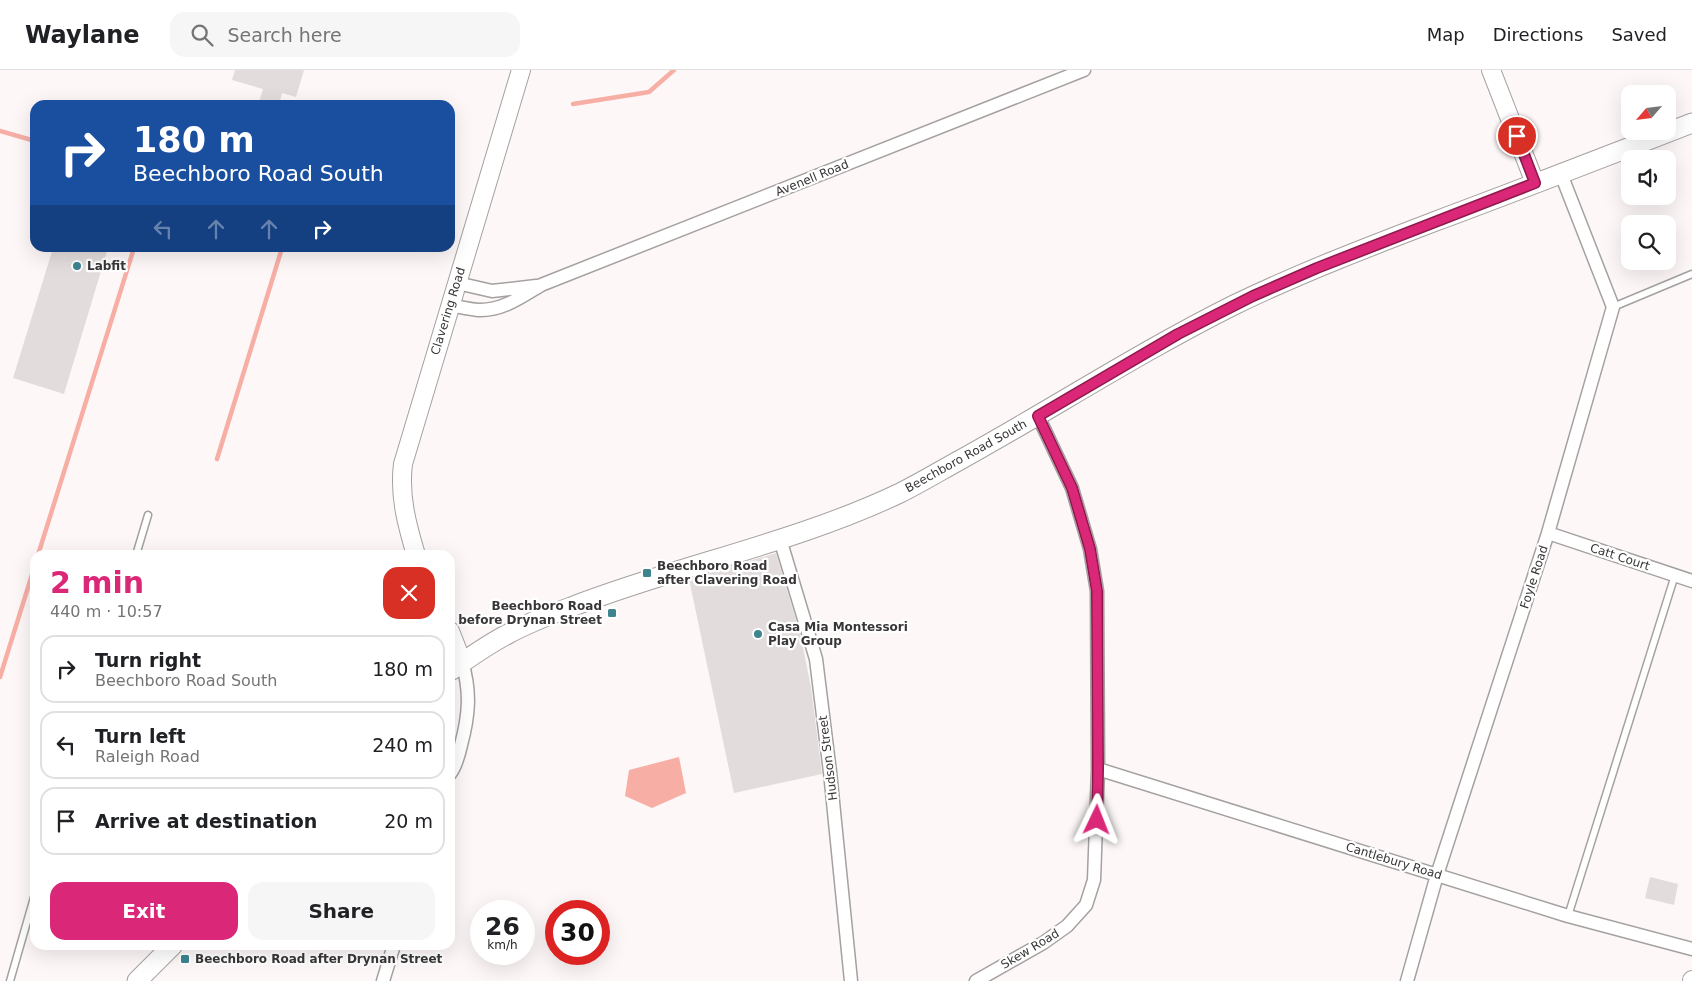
<!DOCTYPE html>
<meta charset="utf-8">
<style>
:root{--surface:#fff;--page:#f6f6f6;--text:#202124;--muted:#757577;--line:#e0e0e0;--accent:#db2777}
body{margin:0;font-family:"DejaVu Sans",sans-serif;background:var(--page);color:var(--text);height:100vh;display:flex;flex-direction:column;font-size:19px;white-space:nowrap}
*{box-sizing:border-box;margin:0}
p{font-size:16px;color:var(--muted)}
.icon{flex:none;width:28px;height:28px;fill:none;stroke:currentColor;stroke-width:2;stroke-linecap:round;stroke-linejoin:round}
.map{position:relative;flex:1;overflow:hidden}
.drawer{position:absolute;left:30px;top:480px;width:425px;height:400px;display:flex;flex-direction:column;background:var(--surface);border-radius:15px;box-shadow:0 5px 20px #0002}
.drawer>*{flex:none}
.guide{position:absolute;left:30px;top:30px;width:425px;height:152px;border-radius:15px;box-shadow:0 5px 20px #0002;background:#1a4fa0;color:#fff;overflow:hidden}
.needle{width:32px;rotate:242deg}
.fabs{position:absolute;left:1621px;top:15px;display:grid;gap:10px}
.fabs a{display:grid;place-items:center;width:55px;height:55px;border-radius:10px;background:var(--surface);box-shadow:0 5px 20px #0002;font-size:25px}
.speed{position:absolute;left:470px;top:830px;display:flex;gap:10px;font-size:25px;font-weight:700;text-align:center}
.speed>*{display:grid;place-content:center;width:65px;height:65px;border-radius:50%;background:var(--surface);box-shadow:0 5px 20px #0002;line-height:1}
.speed small{font-size:12px;font-weight:400}
.speed .limit{border:8px solid #d22;background:#fff;color:#111}
.pin{position:absolute;display:grid;place-items:center;width:42px;height:42px;color:#fff;margin:-21px;border:2px solid #fff;border-radius:50%;box-shadow:0 1px 5px #0007}
.me{position:absolute;width:55px;margin:-28px;rotate:2deg;stroke-linejoin:round;filter:drop-shadow(0 0 4px #0008)}
.turn{display:flex;align-items:center;gap:18px;height:105px;padding:0 20px;font-size:22px}
.turn .icon{width:65px;height:65px;stroke-width:2.5}
.turn b{display:block;font-size:35px;line-height:42px}
.lanes{display:flex;align-items:center;height:48px;padding:0 20px;background:#0003;justify-content:center;gap:25px;direction:ltr}
.lanes .off{opacity:.35}
.round{display:grid;place-items:center;flex:none;width:52px;height:52px;border-radius:15px;background:var(--page)}
.head{display:flex;align-items:center;justify-content:space-between;height:85px;padding:0 20px}
h1{font-size:30px;font-weight:700;line-height:38px;color:var(--accent)}
.button{display:flex;gap:10px;margin-top:auto;padding:10px 20px}
.button a{flex:1;height:58px;border-radius:15px;background:var(--accent);color:#fff;font-size:20px;font-weight:700;line-height:58px;text-align:center}
.button a+a{background:var(--page);color:var(--text)}
ul{padding:0;list-style:none}
li{display:flex;align-items:center;gap:15px;height:68px;margin:0 10px 8px;padding:0 10px;border:2px solid var(--line);border-radius:15px}
li div{flex:1}
li b{display:block;font-size:19px}
li em{font-style:normal}
header{display:flex;align-items:center;gap:30px;box-sizing:border-box;height:70px;padding:0 25px;background:var(--surface);border-bottom:1px solid var(--line)}
header strong{font-size:24px}
nav{display:flex;gap:28px;margin-inline-start:auto;font-size:18px}
.search{width:350px;height:45px;background:var(--page);display:flex;align-items:center;gap:12px;box-sizing:border-box;padding:0 18px;border-radius:15px;color:var(--muted);font-size:19px}
.map>svg:first-child{display:block}
</style>
<header>
<strong>Waylane</strong>
<div class="search"><svg class="icon" aria-label="search" viewBox="0 0 24 24"><circle cx="10" cy="10" r="6"/><path d="M15 15l6 6"/></svg>Search here</div>
<nav><a>Map</a><a>Directions</a><a>Saved</a></nav>
</header>
<div class="map">
<svg width="1692" height="911" viewBox="0 0 1692 911">
<rect width="100%" height="100%" fill="#fdf8f7"/>
<path fill="#f7afa5" d="M679,687L686,723L652,738L625,726L629,700Z"/>
<g fill="none" stroke-linecap="round" stroke-linejoin="round">
<path stroke="#f7afa5" stroke-width="4.5" d="M573,34L649,22L674,0
M0,61L35,71
M217,389L282,178
M38,485L134,178
M0,607L35,495"/>
</g>
<path fill="#e2dddc" d="M235,0H304L296,27L282,23L279,35H269L259,32L263,19L232,10Z
M53,178H108L64,324L13,308Z
M776,483L801,567L811,617L822,704L734,723L689,509Z
M1650,807L1678,814L1674,835L1645,828Z"/>
<g fill="none" stroke-linecap="round" stroke-linejoin="round">
<defs>
<path id="lane" d="M1613,237L1692,204
M136,485L148,445
M1568,846L1675,505
M10,911L35,824"/>
<path id="street" d="M457,213L492,221L536,216
M450,235C459,237 469,239 478,240C502,241 521,227 541,215L1084,0
M1548,463L1692,511
M780,469L816,589L830,702L851,911
M1098,699L1568,846L1692,879
M450,704C456,696 459,684 461,675C469,645 471,622 462,592
M383,911L394,875
M976,911L1043,873L1067,856L1086,835L1094,810L1098,699L1097,521L1090,479L1072,418L1038,346
M1407,911L1437,805L1548,463L1613,237L1561,104"/>
<path id="secondary" d="M1491,0L1535,113
M416,485C407,455 399,426 403,394L521,0
M450,561L462,592
M1692,911V910"/>
<path id="primary" d="M450,601C469,588 488,574 508,564C528,553 549,545 571,537C679,495 795,473 900,423C920,413 940,401 960,390C1052,339 1140,282 1234,235C1300,203 1368,177 1436,151C1522,119 1607,86 1692,53
M137,911L173,875"/>
</defs>
<use href="#lane" stroke="#a5a1a0" stroke-width="9"/>
<use href="#street" stroke="#a5a1a0" stroke-width="15"/>
<use href="#secondary" stroke="#a5a1a0" stroke-width="20"/>
<use href="#primary" stroke="#a5a1a0" stroke-width="21"/>
<use href="#lane" stroke="#fff" stroke-width="6"/>
<use href="#street" stroke="#fff" stroke-width="12"/>
<use href="#secondary" stroke="#fff" stroke-width="18"/>
<use href="#primary" stroke="#fff" stroke-width="19"/>
</g>
<g fill="none" stroke-linecap="round" stroke-linejoin="round">
<defs>
<path id="route" d="M1097,750L1098,699L1097,521L1090,479L1072,418L1038,346L1178,264L1253,226L1317,198L1535,113L1517,66"/>
</defs>
<use href="#route" stroke="#8e194d" stroke-width="12"/>
<use href="#route" stroke="#db2777" stroke-width="9"/>
</g>
<g fill="#3d848e" stroke="#fff" stroke-width="2">
<circle cx="77" cy="196" r="5"/>
<rect x="642" y="498" width="10" height="10" rx="2.5"/>
<rect x="607" y="538" width="10" height="10" rx="2.5"/>
<circle cx="758" cy="564" r="5"/>
<rect x="180" y="884" width="10" height="10" rx="2.5"/>
</g>
<g text-anchor="middle" stroke-width="4.5" stroke-linejoin="round" paint-order="stroke">
<g font-size="12" fill="#383636" stroke="#fff">
<text transform="translate(812 108) rotate(-22)" y="4">Avenell Road</text>
<text transform="translate(448 241) rotate(-73)" y="4">Clavering Road</text>
<text transform="translate(966 386) rotate(-29)" y="4">Beechboro Road South</text>
<text transform="translate(1620 487) rotate(18)" y="4">Catt Court</text>
<text transform="translate(1534 507) rotate(-72)" y="4">Foyle Road</text>
<text transform="translate(828 688) rotate(-97)" y="4">Hudson Street</text>
<text transform="translate(1394 791) rotate(17)" y="4">Cantlebury Road</text>
<text transform="translate(1030 879) rotate(-31)" y="4">Skew Road</text>
</g>
<g font-size="12" font-weight="bold" fill="#383636" stroke="#fff" text-anchor="start">
<text x="87" y="200">Labfit</text>
<text x="657" y="500">Beechboro Road<tspan x="657" dy="14">after Clavering Road</tspan></text>
<text x="602" y="540" text-anchor="end">Beechboro Road<tspan x="602" dy="14">before Drynan Street</tspan></text>
<text x="768" y="561">Casa Mia Montessori<tspan x="768" dy="14">Play Group</tspan></text>
<text x="195" y="893">Beechboro Road after Drynan Street</text>
</g>
</g>
</svg>
<div class="fabs">
<a><svg class="needle" viewBox="-14 -14 28 28"><path d="M0-13l5 13h-10z" fill="#e53935"/><path d="M0 13l5-13h-10z" fill="#757577"/></svg></a>
<a><svg class="icon" aria-label="sound" viewBox="0 0 24 24"><path d="M4 9h4l5-4v14l-5-4H4zM17 9q2 3 0 6"/></svg></a>
<a><svg class="icon" aria-label="search" viewBox="0 0 24 24"><circle cx="10" cy="10" r="6"/><path d="M15 15l6 6"/></svg></a>
</div>
<div class="speed"><div>26<small>km/h</small></div><div class="limit">30</div></div>
<div class="pin" style="left:1517px;top:66px;background:#d93025"><svg class="icon" aria-label="arrive" viewBox="0 0 24 24"><path d="M6 21V4h12l-3 4 3 4H6"/></svg></div>
<svg class="me" style="left:1097px;top:750px" viewBox="-20 -20 40 40"><path d="M0-17L14 15 0 8-14 15z" fill="#db2777" stroke="#fff" stroke-width="4"/></svg>
<div class="guide">
<div class="turn"><svg class="icon" aria-label="right" viewBox="0 0 24 24"><path d="M7 20v-9h11M14 6l5 5-5 5"/></svg><div><b>180 m</b>Beechboro Road South</div></div>
<div class="lanes"><svg class="icon off" aria-label="left" viewBox="0 0 24 24"><path d="M17 20v-9H6M10 6l-5 5 5 5"/></svg><svg class="icon off" aria-label="ahead" viewBox="0 0 24 24"><path d="M12 20V5M6 11l6-6 6 6"/></svg><svg class="icon off" aria-label="ahead" viewBox="0 0 24 24"><path d="M12 20V5M6 11l6-6 6 6"/></svg><svg class="icon" aria-label="right" viewBox="0 0 24 24"><path d="M7 20v-9h11M14 6l5 5-5 5"/></svg></div>
</div>
<section class="drawer">
<div class="head"><div><h1>2 min</h1><p>440 m · 10:57</p></div><a class="round" style="background:#d93025;color:#fff"><svg class="icon" aria-label="close" viewBox="0 0 24 24"><path d="M6 6l12 12M18 6L6 18"/></svg></a></div>
<ul>
<li><svg class="icon" aria-label="right" viewBox="0 0 24 24"><path d="M7 20v-9h11M14 6l5 5-5 5"/></svg><div><b>Turn right</b><p>Beechboro Road South</p></div><em>180 m</em></li>
<li><svg class="icon" aria-label="left" viewBox="0 0 24 24"><path d="M17 20v-9H6M10 6l-5 5 5 5"/></svg><div><b>Turn left</b><p>Raleigh Road</p></div><em>240 m</em></li>
<li><svg class="icon" aria-label="arrive" viewBox="0 0 24 24"><path d="M6 21V4h12l-3 4 3 4H6"/></svg><div><b>Arrive at destination</b></div><em>20 m</em></li>
</ul>
<div class="button"><a>Exit</a><a>Share</a></div>
</section>
</div>
